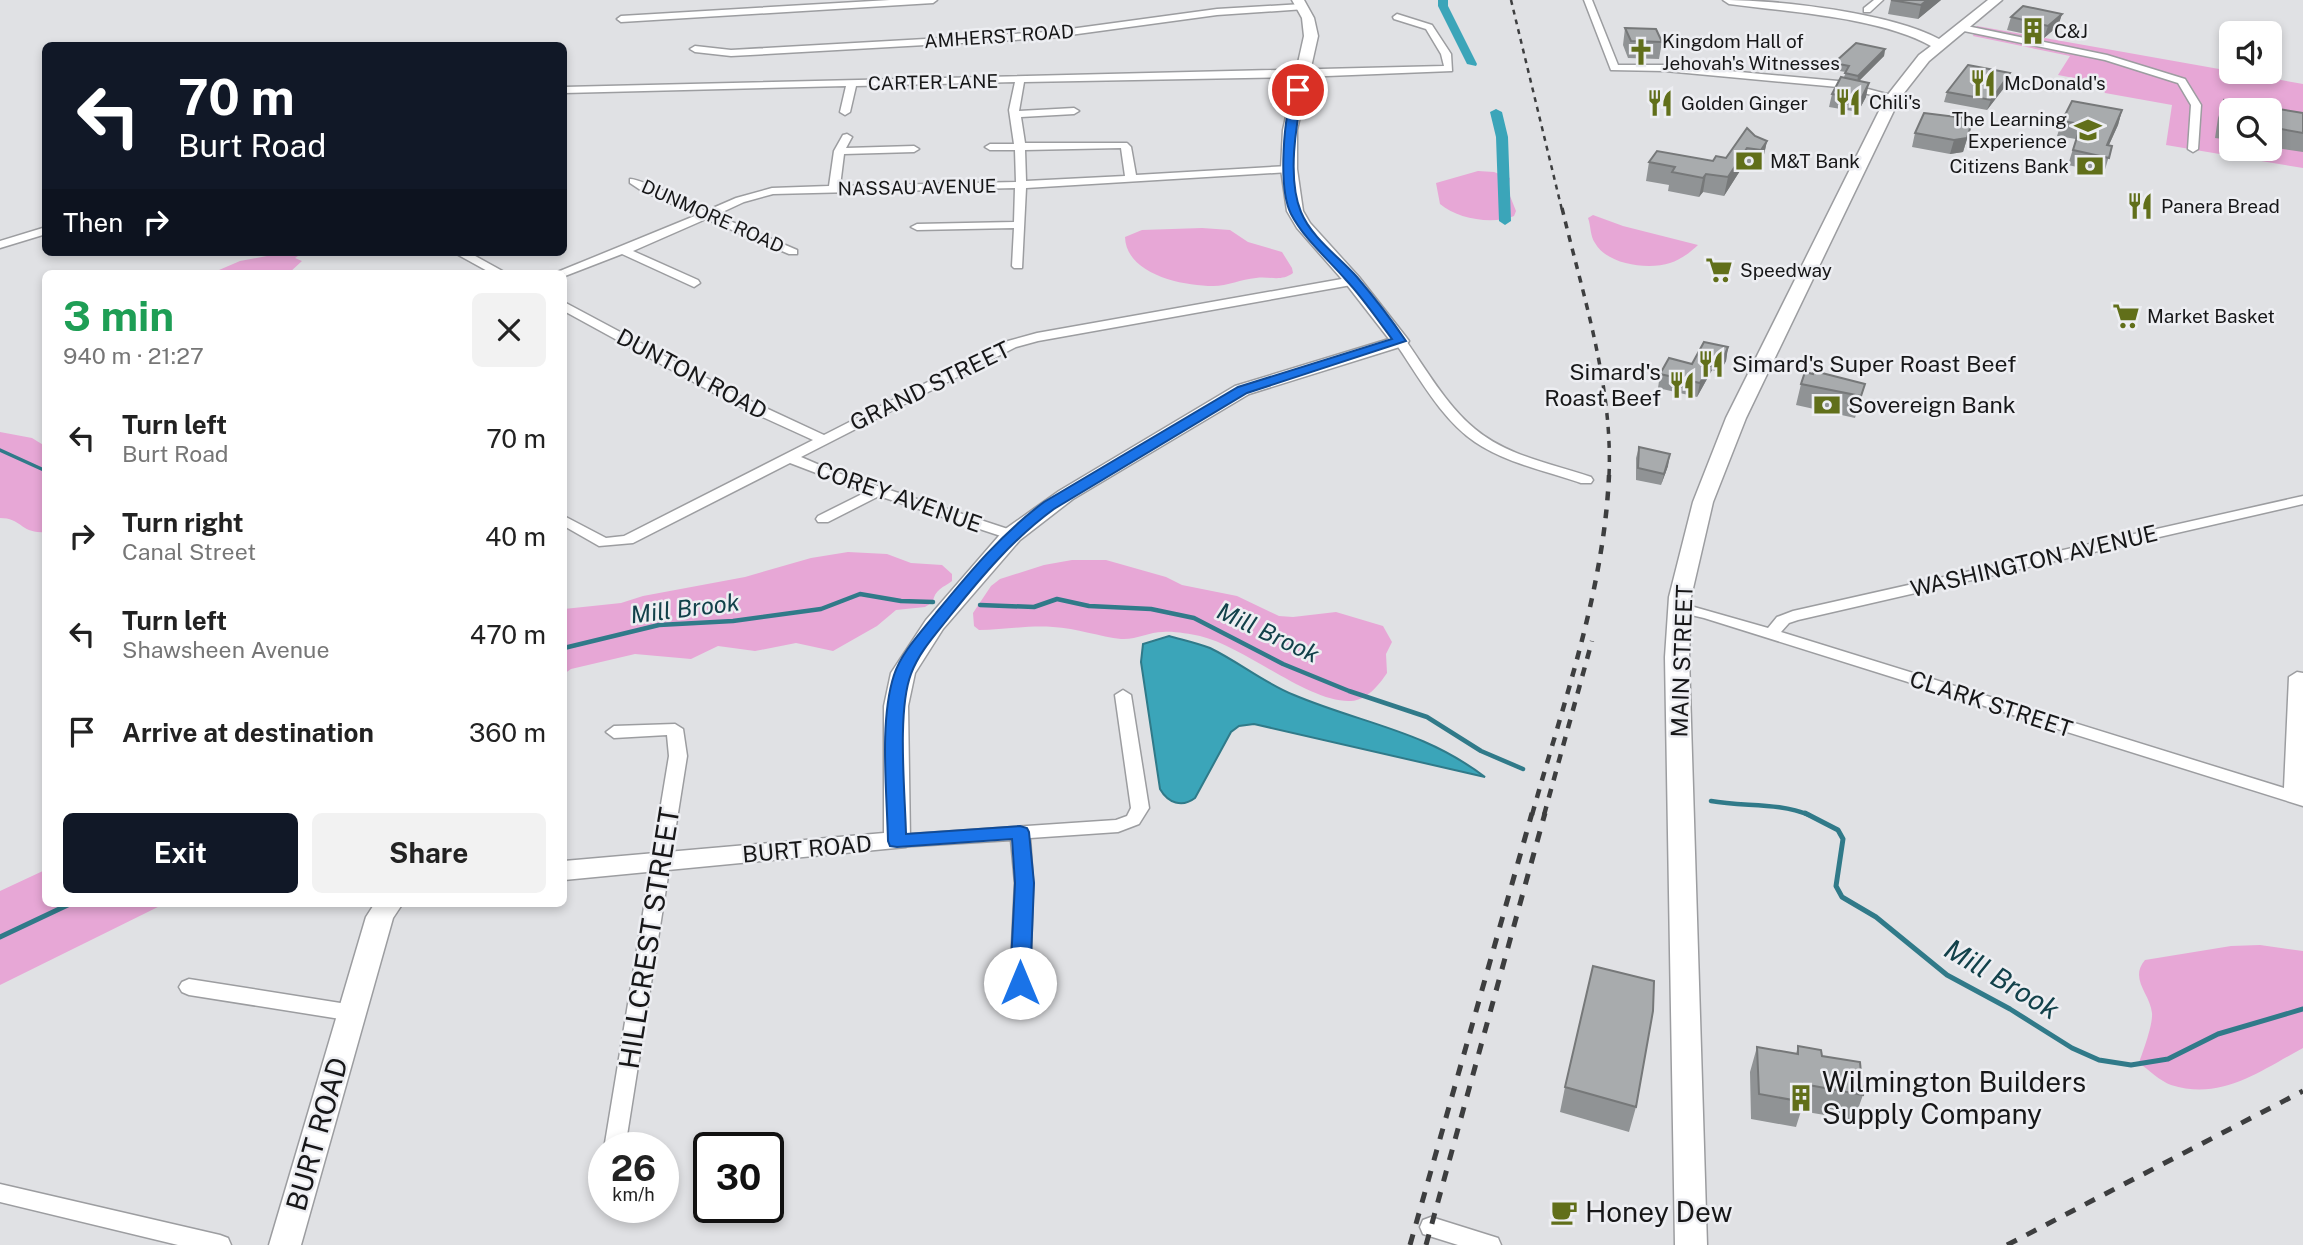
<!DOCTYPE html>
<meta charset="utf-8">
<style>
:root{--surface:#fff;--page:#f2f2f2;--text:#222;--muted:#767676;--accent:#111827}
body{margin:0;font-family:"Public Sans",sans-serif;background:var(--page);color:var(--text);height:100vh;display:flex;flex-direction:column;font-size:26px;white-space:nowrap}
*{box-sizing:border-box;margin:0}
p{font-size:23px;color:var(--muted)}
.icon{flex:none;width:38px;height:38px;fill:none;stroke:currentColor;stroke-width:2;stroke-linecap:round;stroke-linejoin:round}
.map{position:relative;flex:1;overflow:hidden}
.sheet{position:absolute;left:42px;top:270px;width:525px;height:637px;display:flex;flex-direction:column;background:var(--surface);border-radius:10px;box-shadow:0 4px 10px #0003}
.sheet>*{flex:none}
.top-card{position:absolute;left:42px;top:42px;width:525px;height:214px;border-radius:10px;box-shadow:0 4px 10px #0003;background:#111827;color:#fff;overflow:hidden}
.fabs{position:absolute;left:2219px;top:21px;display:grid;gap:14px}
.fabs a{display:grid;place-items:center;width:63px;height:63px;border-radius:10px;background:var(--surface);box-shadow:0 4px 10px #0003;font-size:35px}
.speed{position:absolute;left:588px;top:1132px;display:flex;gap:14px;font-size:35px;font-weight:700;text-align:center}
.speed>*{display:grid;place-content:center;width:91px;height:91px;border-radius:50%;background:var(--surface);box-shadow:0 4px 10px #0003;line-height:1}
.speed small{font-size:18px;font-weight:400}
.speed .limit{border:4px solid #111;border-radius:10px;background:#fff;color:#111}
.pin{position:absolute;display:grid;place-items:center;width:60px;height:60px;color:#fff;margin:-30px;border:4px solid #fff;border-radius:50%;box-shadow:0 2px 7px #0007}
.me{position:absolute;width:77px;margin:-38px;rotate:0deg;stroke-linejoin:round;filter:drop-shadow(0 0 5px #0008)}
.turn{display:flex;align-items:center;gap:24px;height:147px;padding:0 21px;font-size:32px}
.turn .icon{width:91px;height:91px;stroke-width:2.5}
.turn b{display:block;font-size:49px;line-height:60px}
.then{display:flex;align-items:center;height:66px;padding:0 21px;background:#0003;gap:14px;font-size:26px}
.round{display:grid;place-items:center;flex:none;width:74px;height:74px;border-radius:10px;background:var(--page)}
.headline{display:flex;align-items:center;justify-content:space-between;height:119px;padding:0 21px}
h1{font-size:42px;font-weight:700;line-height:52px;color:#1e9e55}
.button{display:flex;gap:14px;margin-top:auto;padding:14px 21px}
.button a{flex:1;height:80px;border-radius:10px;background:var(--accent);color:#fff;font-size:28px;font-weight:700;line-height:80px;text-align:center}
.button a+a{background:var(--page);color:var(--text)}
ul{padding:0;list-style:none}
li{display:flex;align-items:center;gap:21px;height:98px;padding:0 21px}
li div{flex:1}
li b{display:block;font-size:26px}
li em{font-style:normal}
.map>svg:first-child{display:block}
</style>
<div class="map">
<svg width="2303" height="1245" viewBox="0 0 2303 1245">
<rect width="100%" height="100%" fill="#e0e1e4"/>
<path fill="#e7a7d6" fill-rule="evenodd" d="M1977,26L2303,84V168L2166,145L2172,105L2105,93L2100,83L2058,75L2070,56L1973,36ZM2231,110H2270V149H2231Z
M1478,171L1494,172L1510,178L1508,191L1516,211L1514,216C1493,225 1457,219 1440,204L1436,183Z
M1593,215L1623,226L1698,245C1691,252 1680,260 1670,263C1649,270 1607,265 1595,243C1590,236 1591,226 1588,218Z
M1202,228L1230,230L1248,242L1282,252L1292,268L1293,273C1281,282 1270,276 1256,278C1241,279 1228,286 1213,286C1182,286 1126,274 1125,237L1142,230Z
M239,252H304L295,258L302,261L289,273H212L240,261L267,256Z
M0,432L32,438L45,446V532C21,534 22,518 0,518Z
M848,552L887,554L911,563L942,565L952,574V581C944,587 934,590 933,602L925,607L896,610L877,626L833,651L796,643L755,651L718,646L691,659L635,654L571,669L564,674V609L621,603L643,596L745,577L811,558Z
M1072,560H1106L1166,577L1182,585L1237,596L1279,616L1293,617L1336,612L1383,626L1392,642L1386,654L1387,673C1379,685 1367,700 1351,701C1308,703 1246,647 1200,636C1189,634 1174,631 1163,632C1149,632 1136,640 1121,639C1101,637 1076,628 1053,627C1029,625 1004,630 979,630L974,626L973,613L991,586L1000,579L1044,565Z
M45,870L46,903H166L0,985V891Z
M2260,945L2303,951V1048C2260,1071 2222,1101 2171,1085C2160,1081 2149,1070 2139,1063C2143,1051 2153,1025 2152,1013C2150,993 2129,979 2145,960L2231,946Z"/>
<path fill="#3ba5b9" stroke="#307a89" stroke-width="2" d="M1169,636C1183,640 1197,643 1210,648C1239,662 1264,683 1294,695C1363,724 1423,730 1485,777L1254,724L1239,726L1231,732L1195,798C1182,808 1168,803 1160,789L1141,662L1143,644Z"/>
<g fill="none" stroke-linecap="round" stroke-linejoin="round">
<path stroke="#307a89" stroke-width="3.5" d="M0,450L46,471"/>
<path stroke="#307a89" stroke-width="4.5" d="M980,605L1034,607L1057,599L1089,606L1151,609L1194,618L1283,664L1349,691L1427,717L1481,751L1523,769
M564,648L659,625L733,621L821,609L860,594L901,601L933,602
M1711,801C1744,807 1778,802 1809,815"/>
<path stroke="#307a89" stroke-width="5" d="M1805,813L1838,830L1843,839L1836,886L1842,897L1876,917L1947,975L2010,1009L2072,1048L2099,1060L2131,1065L2168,1059L2218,1034L2303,1009
M0,937L72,903"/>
<path fill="#3ba5b9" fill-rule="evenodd" d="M1438,0H1448V6L1477,64L1476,66L1467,64L1438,6Z
M1496,109L1502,112L1508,137L1511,221L1505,225L1499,221L1496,137L1490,112Z"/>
<defs>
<path id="street" d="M890,0H937L933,3L621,22L617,19L621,16Z
M1584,0H1592L1618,65H1665L1838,81L1898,97L1893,100L1838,87L1665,71L1611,70Z
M1874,0H1883L1870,12H1864V8Z
M1302,4L1305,5V9L1217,15L1048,38L731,56L695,52L690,49L695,46L731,50L1048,32L1217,9Z
M1397,14L1432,25L1451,54L1452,71L1302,77L1024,82L1019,111L1074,108L1079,111L1074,114L1021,117L1025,143H1127L1131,147L1136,175L1289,166L1294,169L1289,172L1026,188L1022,268H1014L1012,266L1014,228L917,230L911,227L917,224L1014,222L1015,188L773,194L744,202L716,215L797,250V254H789L706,219L633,251L698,280L700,283L694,287L622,254L565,276L564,273H555L697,215L642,191L630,183V179C640,178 693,205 706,211L736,198L772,188L829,186L834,151L843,135L847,134L852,137L846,148L914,146L919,149L914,152L844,154L840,186L1016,182L1015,150H990L985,147L990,144H1014L1009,110L1015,82L856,86L850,112L845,115L840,112L846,86L564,93V87L1444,66L1441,54L1426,29L1394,19L1393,17ZM1121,148L1125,176L1026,181L1025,150Z
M1962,25L2107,55L2185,79L2201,105L2198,149L2193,152L2188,149L2191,105L2178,83L2105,60L1959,30V26Z
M46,227V234L0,248V241Z
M453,252H468L506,273H491Z
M1353,277L1357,278V284L1038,341L1016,347L801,457L838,473L1017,532L1019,535L1017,538H1007L879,496L828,522H818L816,519L818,516L866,492L790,463L633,543L599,546L564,526V516L606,538L624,536L813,440L732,403L564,311V302L742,397L824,435L1008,341L1037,333Z
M1400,337L1404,338C1426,369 1446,405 1475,429C1507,456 1553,464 1591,477L1593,480L1591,483H1581C1546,471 1506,463 1475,442C1440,418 1418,375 1394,341Z
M2303,496V504L1798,620L1789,623L1781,632L2284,788L2289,677L2297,672L2303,673V806L1704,618L1674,611L1672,608L1680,603L1768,628L1777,617L1793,611Z
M1123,690L1131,695L1149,808L1139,824L1118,832L1030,838L1033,883L1030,983L1027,988L1020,991L1013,988L1010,983L1015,883L1011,840L897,847L891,845L888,841L891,837L897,835L1116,820L1127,816L1131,808L1115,695Z
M675,724L683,729L687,756L625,1148L604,1149L669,756L667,735L614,738L606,732L614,726Z
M189,979L353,1005L360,1008L363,1013L360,1018L353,1021L189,995L182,992L179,987L182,982Z
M0,1184L220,1235L228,1238L231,1245H178L0,1202Z
M1431,1217L1498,1238L1501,1245H1458L1423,1234L1420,1227L1423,1220Z"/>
<path id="secondary" d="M1292,0H1304L1314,18L1318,36L1297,130V169L1303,211L1310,223L1359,277L1406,337L1409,341L1406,345L1249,394L1073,499L1020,540L943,629L915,673L908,706L910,841L906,847L564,880V861L884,833V706L891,673L926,620L1004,530L1059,491L1235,386L1389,339L1347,285L1297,228L1287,211L1281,169L1283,130L1304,36L1302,18Z
M1723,0C1779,0 1891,13 1939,39L1988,0H2002L1929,61L1900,98L1746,418L1713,502L1691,597L1689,657L1707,1245H1675L1665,657L1669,597L1693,502L1726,418L1886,97L1919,55L1931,46C1879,17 1788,12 1729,4Z
M375,903H403L393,918L301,1245H269L366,917Z"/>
</defs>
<use href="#street" stroke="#9c9da0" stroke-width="3"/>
<use href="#secondary" stroke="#9c9da0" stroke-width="3"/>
<use href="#street" fill="#fff" fill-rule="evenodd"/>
<use href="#secondary" fill="#fff" fill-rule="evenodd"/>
<path stroke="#3d3e3f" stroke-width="2.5" stroke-dasharray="5 5" stroke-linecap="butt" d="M1511,0L1562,210"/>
<path stroke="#3d3e3f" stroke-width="3.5" stroke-dasharray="7 7" stroke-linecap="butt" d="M1562,208C1583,296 1613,385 1609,476"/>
<path stroke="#3d3e3f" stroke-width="4.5" stroke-dasharray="9 9" stroke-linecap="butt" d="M1532,815C1563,704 1604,591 1609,475
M1544,815L1592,641"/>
<path stroke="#3d3e3f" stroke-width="5" stroke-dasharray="11 11" stroke-linecap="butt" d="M1410,1245L1532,813
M1426,1245L1545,813
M2007,1245L2303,1091"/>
</g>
<path fill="#909395" d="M1891,0H1941L1918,19L1888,14Z
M2062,14L2058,26L2044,38L2007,30L2011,17Z
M1625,28L1662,42L1659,59L1628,58L1623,45Z
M1885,49L1884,56L1859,81L1866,97L1858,112L1829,107L1832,94L1844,77L1846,72L1833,70L1834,63Z
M2010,73L2007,84L1987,110L1944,102L1947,92Z
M2224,100L2303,113V152L2270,147V110H2231V140L2215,138L2218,118Z
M2122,110L2118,125L2109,145L2112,146L2104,173L2068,165L2076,139L2057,136L2062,121Z
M1973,119L1963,152L1950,154L1912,147L1915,133Z
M1755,136L1767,141L1763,159L1757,169L1743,166L1724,196L1703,192L1699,197L1668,191L1669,185L1646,181L1649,162L1713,161L1726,158Z
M1728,347L1726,361L1720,372L1712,370L1697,397L1658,388L1660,374L1692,364Z
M1801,384H1865L1855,418L1796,405Z
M1639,447L1668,466L1661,485L1636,480V458Z
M1798,1046L1822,1056L1863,1095L1854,1120L1801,1111L1796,1127L1751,1119L1750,1072L1757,1047L1796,1054Z
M1565,1087L1636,1107L1629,1132L1560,1112Z"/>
<path fill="#767879" d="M1927,0H1941L1918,19L1921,5Z
M2062,14L2058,26L2044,38L2048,26Z
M1885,49L1884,56L1857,83L1858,76Z
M2010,73L2007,84L1987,110L1991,100Z
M1869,83L1866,97L1858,112L1861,99Z
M2122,110L2118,125L2102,160L2107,145Z
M1973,119L1963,152L1950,154L1954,140Z
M1767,141L1763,159L1757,169L1761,150Z
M1747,148L1743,166L1724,196L1728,177Z
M1706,174L1703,192L1699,197L1703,178Z
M1728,347L1726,361L1720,372L1723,359Z
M1715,357L1712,370L1697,397L1700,383Z
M1670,454L1668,466L1661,485L1664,474Z"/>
<path fill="#a8abad" stroke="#767879" stroke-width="2" d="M1891,0H1927L1921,5Z
M2023,6L2062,14L2048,26L2011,17Z
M1625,28L1656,29L1662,42L1631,41Z
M1856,43L1885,49L1858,76L1845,73L1849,66L1834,63Z
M1968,65L2010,73L1991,100L1947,92Z
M1841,77L1869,83L1861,99L1832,94Z
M2224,100L2303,113V133L2270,127V110H2231V121L2222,120Z
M2072,101L2122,110L2107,145L2112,146L2109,158L2073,150L2081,124L2062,121Z
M1924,113L1973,119L1967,138L1954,140L1915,133Z
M1747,128L1755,136L1767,141L1761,150L1747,148L1728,177L1706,174L1703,178L1672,172L1675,167L1649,162L1657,151L1713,161L1716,156L1726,158Z
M1704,342L1728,347L1723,359L1715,357L1700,383L1660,374L1669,358L1692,364Z
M1814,371L1865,384L1861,396L1801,384L1805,372L1813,374Z
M1639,447L1670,454L1664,474L1638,468Z
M1593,966L1654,981L1653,1011L1636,1107L1565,1087Z
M1798,1046L1821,1050L1822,1056L1860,1062L1863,1095L1803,1084L1804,1102L1759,1094L1757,1047L1798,1054Z"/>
<path fill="#1a73e8" stroke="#114b97" stroke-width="2" d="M1295,88L1303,90C1296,125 1287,178 1301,212C1311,237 1339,257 1357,277C1374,297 1391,319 1406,341L1247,393L1054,509C1013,539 982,576 950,616C936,634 919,652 911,674C897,711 905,792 906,834L1020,826L1027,828L1029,832L1034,883L1030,983L1028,989L1020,991L1013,989L1010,983L1015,883L1012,839L897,847L890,846L888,841C887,792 879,721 894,675C901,653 921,632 936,613C969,573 1001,534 1044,502L1238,387L1392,339C1377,319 1363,298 1346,280C1328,259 1304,239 1291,214C1278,188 1283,114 1295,88Z"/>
<defs>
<symbol id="building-bare" viewBox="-9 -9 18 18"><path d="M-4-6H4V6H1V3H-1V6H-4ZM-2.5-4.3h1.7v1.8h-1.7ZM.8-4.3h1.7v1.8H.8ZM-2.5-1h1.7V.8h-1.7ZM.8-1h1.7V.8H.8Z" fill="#616f1a" stroke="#edeef2" stroke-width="2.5" paint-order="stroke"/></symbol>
<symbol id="church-bare" viewBox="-9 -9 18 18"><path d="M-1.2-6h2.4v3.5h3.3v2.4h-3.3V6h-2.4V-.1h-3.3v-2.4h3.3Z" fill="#616f1a" stroke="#edeef2" stroke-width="2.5" paint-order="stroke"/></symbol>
<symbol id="restaurant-bare" viewBox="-9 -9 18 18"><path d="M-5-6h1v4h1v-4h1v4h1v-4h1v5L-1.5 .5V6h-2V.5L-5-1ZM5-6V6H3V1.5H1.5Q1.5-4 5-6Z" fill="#616f1a" stroke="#edeef2" stroke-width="2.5" paint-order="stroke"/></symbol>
<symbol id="school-bare" viewBox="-9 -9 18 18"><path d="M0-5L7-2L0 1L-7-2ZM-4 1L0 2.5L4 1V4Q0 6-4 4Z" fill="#616f1a" stroke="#edeef2" stroke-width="2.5" paint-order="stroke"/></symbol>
<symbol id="bank-bare" viewBox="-9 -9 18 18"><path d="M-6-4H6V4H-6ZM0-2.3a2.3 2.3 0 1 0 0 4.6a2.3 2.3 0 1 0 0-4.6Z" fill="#616f1a" stroke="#edeef2" stroke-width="2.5" paint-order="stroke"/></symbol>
<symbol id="supermarket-bare" viewBox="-9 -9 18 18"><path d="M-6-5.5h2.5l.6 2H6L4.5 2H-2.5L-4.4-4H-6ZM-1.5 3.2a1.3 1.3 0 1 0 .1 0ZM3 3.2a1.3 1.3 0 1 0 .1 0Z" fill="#616f1a" stroke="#edeef2" stroke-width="2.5" paint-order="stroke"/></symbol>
<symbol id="cafe-bare" viewBox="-9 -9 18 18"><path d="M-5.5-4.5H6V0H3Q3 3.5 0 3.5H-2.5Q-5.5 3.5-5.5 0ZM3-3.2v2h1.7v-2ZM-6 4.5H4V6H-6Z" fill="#616f1a" stroke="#edeef2" stroke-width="2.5" paint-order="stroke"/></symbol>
</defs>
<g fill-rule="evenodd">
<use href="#building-bare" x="2014" y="12" width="38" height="38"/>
<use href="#church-bare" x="1622" y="33" width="38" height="38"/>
<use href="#restaurant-bare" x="1964" y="64" width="38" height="38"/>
<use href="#restaurant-bare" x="1829" y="83" width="38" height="38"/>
<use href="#restaurant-bare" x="1641" y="84" width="38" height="38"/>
<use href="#school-bare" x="2069" y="111" width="38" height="38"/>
<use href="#bank-bare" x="1730" y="142" width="38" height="38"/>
<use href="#bank-bare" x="2071" y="147" width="38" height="38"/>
<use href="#restaurant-bare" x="2121" y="187" width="38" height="38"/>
<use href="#supermarket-bare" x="1700" y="251" width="38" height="38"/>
<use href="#supermarket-bare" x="2107" y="297" width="38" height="38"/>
<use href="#restaurant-bare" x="1692" y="345" width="38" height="38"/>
<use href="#restaurant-bare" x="1663" y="366" width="38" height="38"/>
<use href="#bank-bare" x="1808" y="386" width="38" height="38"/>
<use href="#building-bare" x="1782" y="1079" width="38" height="38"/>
<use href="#cafe-bare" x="1545" y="1193" width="38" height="38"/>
</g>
<g text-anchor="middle" stroke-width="5" stroke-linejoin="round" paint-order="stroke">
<g font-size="19" fill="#171718" stroke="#edeef2" text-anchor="start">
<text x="2054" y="38">C&amp;J</text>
<text x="1662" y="48">Kingdom Hall of<tspan x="1662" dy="22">Jehovah's Witnesses</tspan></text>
<text x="2004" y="90">McDonald's</text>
<text x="1869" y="109">Chili's</text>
<text x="1681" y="110">Golden Ginger</text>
<text x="2067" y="126" text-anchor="end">The Learning<tspan x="2067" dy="22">Experience</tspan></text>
<text x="1770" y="168">M&amp;T Bank</text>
<text x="2069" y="173" text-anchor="end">Citizens Bank</text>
<text x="2161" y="213">Panera Bread</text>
<text x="1740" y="277">Speedway</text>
<text x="2147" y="323">Market Basket</text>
</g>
<g font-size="19" fill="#171718" stroke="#edeef2">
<text transform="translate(999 36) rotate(-4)" y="7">AMHERST ROAD</text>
<text transform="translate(933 82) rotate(-1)" y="7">CARTER LANE</text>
<text transform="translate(917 187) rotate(-1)" y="7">NASSAU AVENUE</text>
<text transform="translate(713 216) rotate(24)" y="7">DUNMORE ROAD</text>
</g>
<g font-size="23" fill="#171718" stroke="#edeef2" text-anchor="start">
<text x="1732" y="372">Simard's Super Roast Beef</text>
<text x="1661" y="380" text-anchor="end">Simard's<tspan x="1661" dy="26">Roast Beef</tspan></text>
<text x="1848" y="413">Sovereign Bank</text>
</g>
<g font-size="23" fill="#171718" stroke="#edeef2">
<text transform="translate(692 374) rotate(28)" y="8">DUNTON ROAD</text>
<text transform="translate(930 386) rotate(-26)" y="8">GRAND STREET</text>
<text transform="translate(899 497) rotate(19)" y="8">COREY AVENUE</text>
<text transform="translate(2034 561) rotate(-13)" y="8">WASHINGTON AVENUE</text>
<text transform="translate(1682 661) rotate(-88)" y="8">MAIN STREET</text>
<text transform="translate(1991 704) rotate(18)" y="8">CLARK STREET</text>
<text transform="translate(807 849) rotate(-5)" y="8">BURT ROAD</text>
</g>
<g font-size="24" font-style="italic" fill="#12414a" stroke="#edeef2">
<text transform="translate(685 609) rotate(-7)" y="8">Mill Brook</text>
<text transform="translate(1268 633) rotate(25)" y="8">Mill Brook</text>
</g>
<g font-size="28" fill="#171718" stroke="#edeef2">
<text transform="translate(649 938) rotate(-81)" y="10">HILLCREST STREET</text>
<text transform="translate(317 1134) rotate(-74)" y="10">BURT ROAD</text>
</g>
<g font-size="28" font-style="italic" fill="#12414a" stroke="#edeef2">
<text transform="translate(2002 979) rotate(31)" y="10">Mill Brook</text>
</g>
<g font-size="28" fill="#171718" stroke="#edeef2" text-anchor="start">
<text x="1822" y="1092">Wilmington Builders<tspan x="1822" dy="32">Supply Company</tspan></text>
<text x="1585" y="1222">Honey Dew</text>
</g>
</g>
</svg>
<div class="fabs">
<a><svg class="icon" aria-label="sound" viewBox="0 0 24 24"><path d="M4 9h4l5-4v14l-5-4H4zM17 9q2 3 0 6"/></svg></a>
<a><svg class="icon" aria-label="search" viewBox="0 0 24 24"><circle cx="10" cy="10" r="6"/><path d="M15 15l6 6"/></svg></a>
</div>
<div class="speed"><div>26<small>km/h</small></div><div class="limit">30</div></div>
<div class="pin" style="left:1298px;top:90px;background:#d93025"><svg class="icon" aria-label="arrive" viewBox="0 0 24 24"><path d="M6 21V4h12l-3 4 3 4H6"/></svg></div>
<svg class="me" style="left:1020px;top:983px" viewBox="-20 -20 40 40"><circle r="19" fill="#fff"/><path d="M0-13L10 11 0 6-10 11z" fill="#1a73e8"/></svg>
<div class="top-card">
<div class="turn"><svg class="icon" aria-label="left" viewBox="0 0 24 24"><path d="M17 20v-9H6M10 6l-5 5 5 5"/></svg><div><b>70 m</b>Burt Road</div></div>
<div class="then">Then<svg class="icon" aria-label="right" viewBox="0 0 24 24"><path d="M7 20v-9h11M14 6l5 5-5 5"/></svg></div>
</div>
<section class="sheet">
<div class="headline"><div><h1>3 min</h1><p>940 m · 21:27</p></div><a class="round"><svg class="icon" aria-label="close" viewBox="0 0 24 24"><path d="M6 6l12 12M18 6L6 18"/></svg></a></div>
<ul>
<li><svg class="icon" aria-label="left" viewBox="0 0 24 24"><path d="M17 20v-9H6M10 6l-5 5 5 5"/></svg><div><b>Turn left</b><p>Burt Road</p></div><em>70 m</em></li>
<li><svg class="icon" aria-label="right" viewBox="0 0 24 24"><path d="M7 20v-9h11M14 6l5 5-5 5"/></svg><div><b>Turn right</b><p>Canal Street</p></div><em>40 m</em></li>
<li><svg class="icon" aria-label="left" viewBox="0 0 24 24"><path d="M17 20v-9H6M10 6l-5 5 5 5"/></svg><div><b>Turn left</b><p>Shawsheen Avenue</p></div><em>470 m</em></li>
<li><svg class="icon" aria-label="arrive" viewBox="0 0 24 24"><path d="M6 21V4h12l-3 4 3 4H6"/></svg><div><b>Arrive at destination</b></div><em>360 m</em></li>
</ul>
<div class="button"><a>Exit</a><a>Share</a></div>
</section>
</div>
